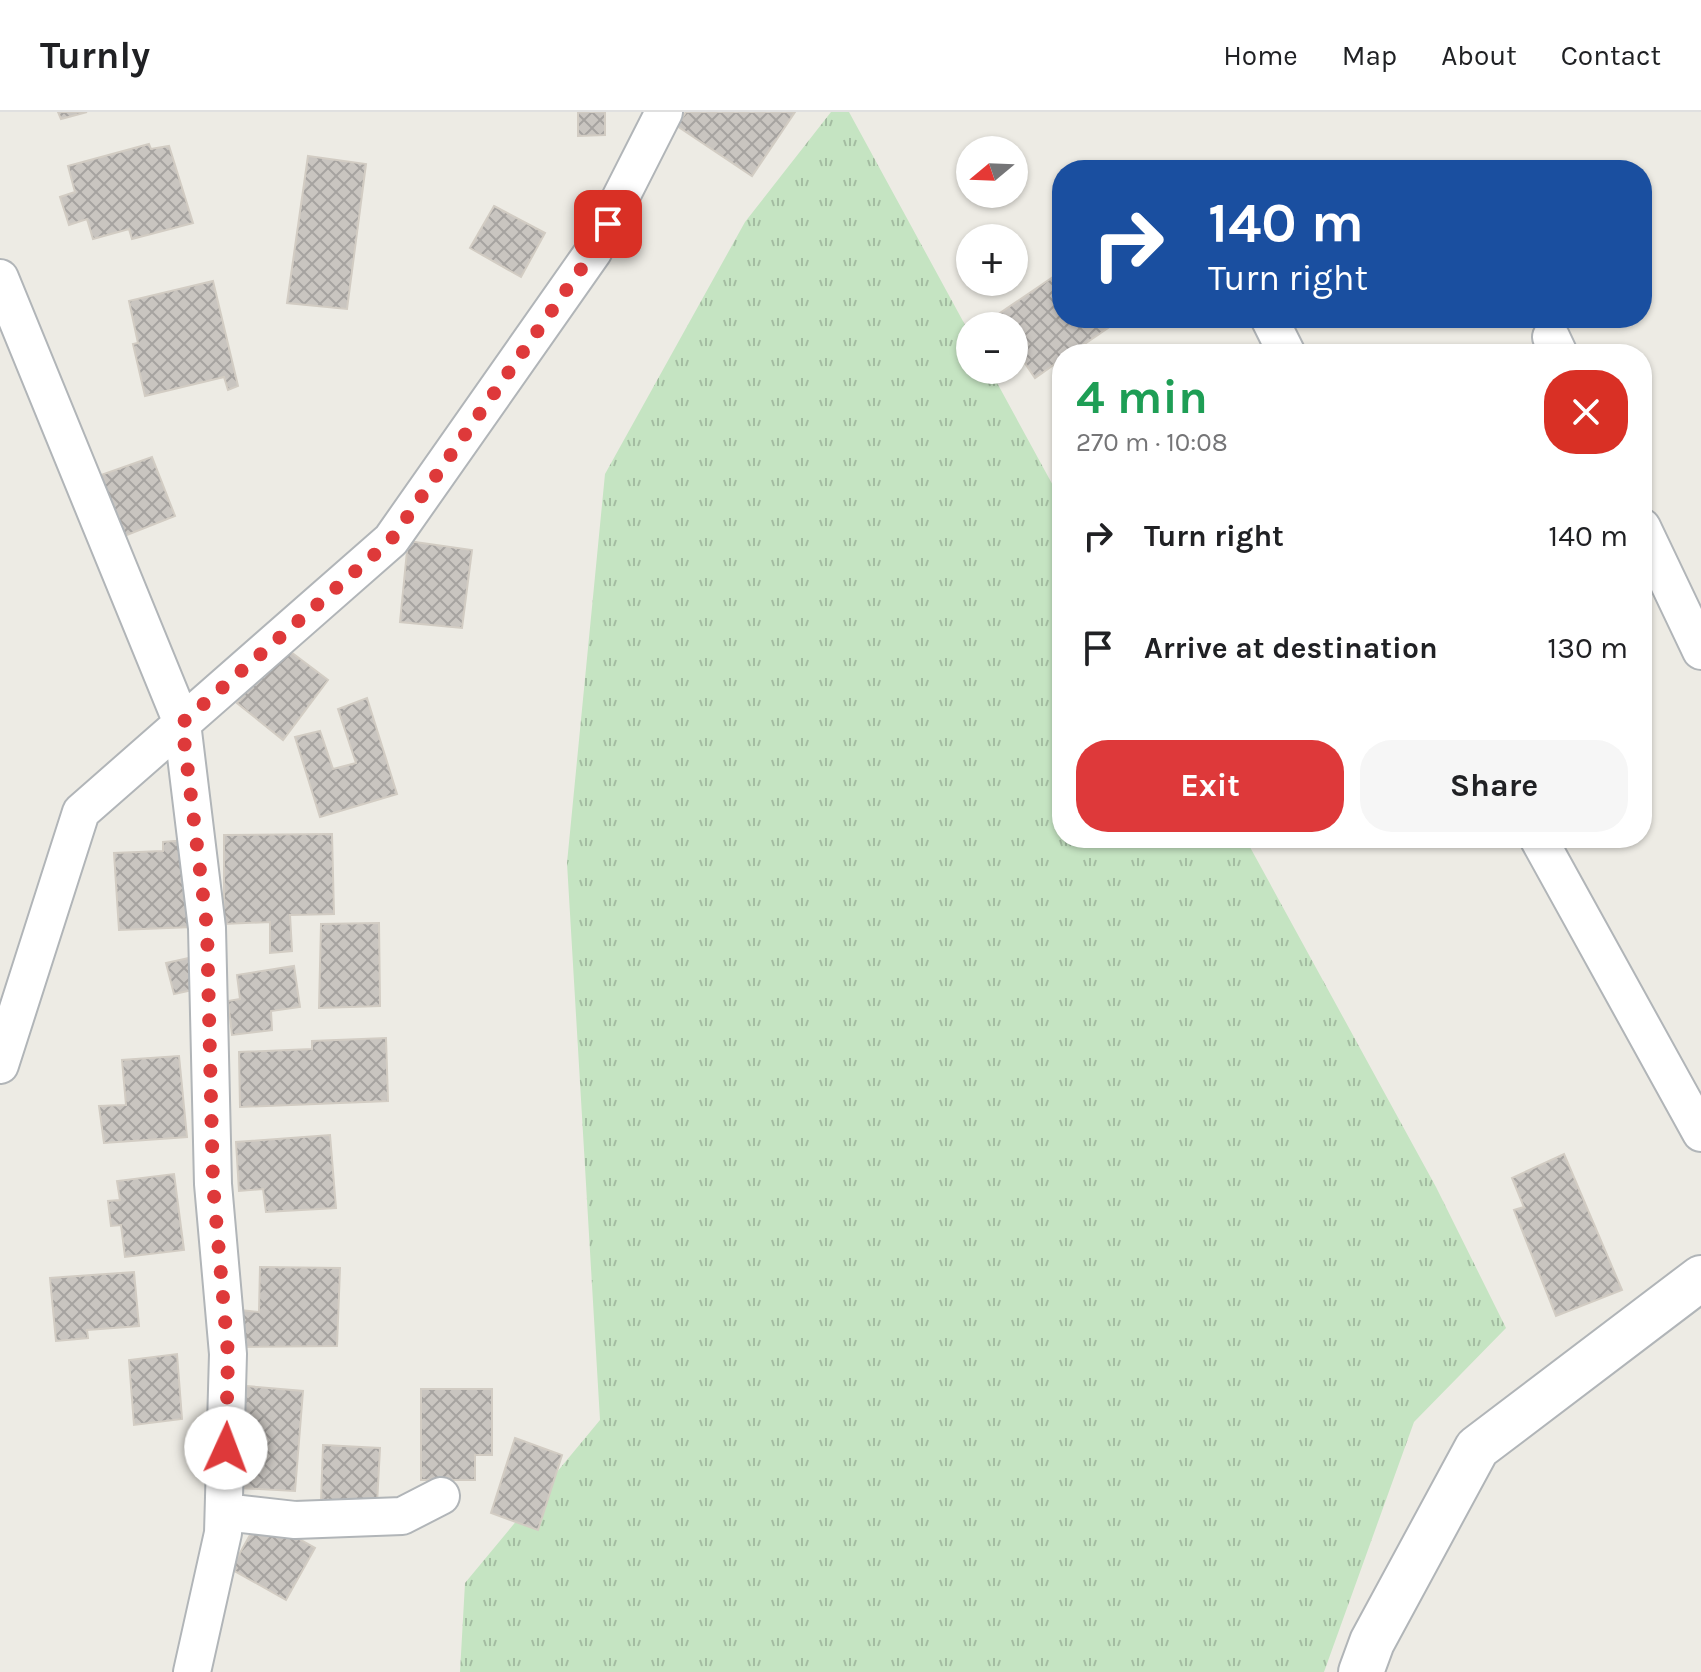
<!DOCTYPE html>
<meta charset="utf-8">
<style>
:root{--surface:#fff;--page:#f6f6f6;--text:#202124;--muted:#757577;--line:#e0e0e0;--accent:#de393a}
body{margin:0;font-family:Karla,sans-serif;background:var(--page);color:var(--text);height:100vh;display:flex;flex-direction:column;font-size:30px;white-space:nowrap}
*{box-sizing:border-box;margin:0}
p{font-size:26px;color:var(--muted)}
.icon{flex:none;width:44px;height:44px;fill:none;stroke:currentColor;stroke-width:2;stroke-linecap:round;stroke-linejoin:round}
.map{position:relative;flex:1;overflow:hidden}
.drawer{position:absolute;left:1052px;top:232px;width:600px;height:504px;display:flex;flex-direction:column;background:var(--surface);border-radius:32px;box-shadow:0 2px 6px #0004}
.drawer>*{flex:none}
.hud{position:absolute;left:1052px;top:48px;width:600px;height:168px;border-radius:32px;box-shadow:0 2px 6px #0004;background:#1a4fa0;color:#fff;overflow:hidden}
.needle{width:52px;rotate:251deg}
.fabs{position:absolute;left:956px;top:24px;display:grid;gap:16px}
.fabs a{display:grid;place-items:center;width:72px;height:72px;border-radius:50%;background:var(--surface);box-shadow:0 2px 6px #0004;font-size:40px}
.pin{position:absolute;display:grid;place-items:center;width:68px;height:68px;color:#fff;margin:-34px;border-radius:16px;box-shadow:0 4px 12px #0006}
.me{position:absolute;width:88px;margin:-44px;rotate:2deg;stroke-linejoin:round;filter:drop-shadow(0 0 6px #0008)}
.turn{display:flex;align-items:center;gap:28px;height:168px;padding:0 24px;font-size:36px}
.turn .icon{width:104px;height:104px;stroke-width:2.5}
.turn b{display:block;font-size:56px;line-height:68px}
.round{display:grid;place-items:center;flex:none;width:84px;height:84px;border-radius:32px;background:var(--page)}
.headline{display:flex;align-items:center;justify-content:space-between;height:136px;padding:0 24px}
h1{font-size:48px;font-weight:700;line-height:60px;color:#1e9e55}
.button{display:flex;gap:16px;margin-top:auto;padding:16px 24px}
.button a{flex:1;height:92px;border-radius:32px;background:var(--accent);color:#fff;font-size:32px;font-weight:700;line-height:92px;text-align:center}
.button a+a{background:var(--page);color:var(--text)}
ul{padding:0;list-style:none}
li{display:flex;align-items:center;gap:24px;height:112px;padding:0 24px}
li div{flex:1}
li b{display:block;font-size:30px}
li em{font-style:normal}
header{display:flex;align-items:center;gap:48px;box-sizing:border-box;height:112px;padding:0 40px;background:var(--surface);border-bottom:2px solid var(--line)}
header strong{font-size:38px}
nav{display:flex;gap:44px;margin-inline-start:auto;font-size:28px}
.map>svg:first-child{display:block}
</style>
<header>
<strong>Turnly</strong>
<nav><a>Home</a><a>Map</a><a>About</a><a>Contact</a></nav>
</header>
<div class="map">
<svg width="1701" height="1560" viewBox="0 0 1701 1560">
<defs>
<pattern id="grass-tufts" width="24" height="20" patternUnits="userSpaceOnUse" patternTransform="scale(2)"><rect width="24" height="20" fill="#c5e4c2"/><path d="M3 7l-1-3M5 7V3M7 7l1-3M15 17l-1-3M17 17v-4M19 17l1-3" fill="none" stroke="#a3bca1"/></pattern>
<pattern id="building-cross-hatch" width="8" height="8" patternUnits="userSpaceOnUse" patternTransform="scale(2)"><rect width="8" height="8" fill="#c9c5c0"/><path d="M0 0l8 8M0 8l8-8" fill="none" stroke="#a6a3a0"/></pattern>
</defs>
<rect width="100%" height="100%" fill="#edebe4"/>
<path fill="url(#grass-tufts)" d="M831,0H849L970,222V258H990L1062,390V726H1245L1436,1075L1506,1216L1414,1310L1324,1560H460L465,1471L600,1308L567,751L605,362L745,110Z"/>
<path fill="url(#building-cross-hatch)" stroke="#d2ccc3" stroke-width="2" d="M58,0H87L61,7Z
M578,0H605V23L578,24Z
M686,0H795L752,64L677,14Z
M149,32L151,37L169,34L193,111L132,127L129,117L93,127L87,107L69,113L60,85L75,80L68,54Z
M308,44L366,52L347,197L287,191Z
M494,94L545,121L521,165L470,136Z
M1062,159V206H1102L1108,216L1070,242H1062V247L1035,266L1014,235V214H1000L994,205Z
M213,169L238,274L228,278L224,265L145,284L133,232L138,231L129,189Z
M152,345L175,404L122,425L98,364Z
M408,429L472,438L462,516L400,510Z
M283,534L328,568L283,628L237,591Z
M367,586L397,682L320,705L295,625L320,619L333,657L356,651L338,597Z
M332,722L334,802L290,803L292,839L270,841V810L224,812V723Z
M187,728L192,815L119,818L114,741L163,739V730Z
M379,811L380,894L319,896L321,812Z
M189,846L197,877L174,882L166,851Z
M294,854L300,895L271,899L272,918L232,923L228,889L240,887L237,863Z
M386,926L388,989L240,995L239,940L312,937V929Z
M179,944L187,1025L104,1031L99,994L126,993L122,948Z
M330,1023L336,1096L266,1100L263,1077L239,1079L236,1030Z
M1564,1042L1622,1178L1556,1204L1514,1098L1524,1095L1512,1066Z
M174,1062L184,1138L125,1145L121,1113L111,1114L108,1089L120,1088L117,1069Z
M260,1155L340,1156L337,1234L240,1235L241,1198L259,1200Z
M134,1160L139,1214L87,1218L88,1226L56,1229L50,1166Z
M177,1242L182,1307L134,1313L129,1248Z
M246,1274L303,1279L295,1379L239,1376Z
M421,1277H492V1343H475V1368H421Z
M515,1326L562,1343L538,1418L491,1401Z
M323,1333L380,1336L377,1392L321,1390Z
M260,1405L315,1436L286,1488L231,1457Z"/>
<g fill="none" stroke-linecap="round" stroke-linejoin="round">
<defs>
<path id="minor" d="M0,166L182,611L207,816L213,1072L228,1242L223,1421L192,1560
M1269,206L1287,242
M1551,225L1559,242
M1642,415L1701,539
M1538,726L1701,1021
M0,953L81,700L391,428L593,140L664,0
M224,1400L295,1408L402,1404L441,1384"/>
<path id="tertiary" d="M1361,1560L1372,1530L1477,1336L1701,1166"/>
</defs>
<use href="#minor" stroke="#b1b5b8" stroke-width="40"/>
<use href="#tertiary" stroke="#b1b5b8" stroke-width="48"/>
<use href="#minor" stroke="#fff" stroke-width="36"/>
<use href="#tertiary" stroke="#fff" stroke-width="44"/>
</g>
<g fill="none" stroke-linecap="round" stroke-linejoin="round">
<path stroke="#de393a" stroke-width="14" stroke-dasharray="0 25.2" d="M226,1336L228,1242L213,1072L207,816L182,611L391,428L593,140L608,112"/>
</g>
</svg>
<div class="fabs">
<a><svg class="needle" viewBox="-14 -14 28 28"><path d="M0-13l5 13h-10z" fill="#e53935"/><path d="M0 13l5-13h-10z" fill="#757577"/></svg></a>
<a>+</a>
<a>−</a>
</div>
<div class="pin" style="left:608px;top:112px;background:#d93025"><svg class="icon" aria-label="arrive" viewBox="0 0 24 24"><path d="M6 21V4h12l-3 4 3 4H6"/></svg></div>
<svg class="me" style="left:226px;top:1336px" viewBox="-20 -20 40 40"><circle r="19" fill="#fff"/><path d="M0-13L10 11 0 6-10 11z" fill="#de393a"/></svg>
<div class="hud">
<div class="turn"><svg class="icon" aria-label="right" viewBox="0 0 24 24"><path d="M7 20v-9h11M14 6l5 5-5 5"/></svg><div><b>140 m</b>Turn right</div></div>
</div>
<section class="drawer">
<div class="headline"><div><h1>4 min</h1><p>270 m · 10:08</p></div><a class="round" style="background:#d93025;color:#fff"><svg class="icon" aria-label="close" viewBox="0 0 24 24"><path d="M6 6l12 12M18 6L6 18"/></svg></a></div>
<ul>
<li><svg class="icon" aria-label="right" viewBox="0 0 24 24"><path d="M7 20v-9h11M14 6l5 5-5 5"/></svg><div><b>Turn right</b></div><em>140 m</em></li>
<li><svg class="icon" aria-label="arrive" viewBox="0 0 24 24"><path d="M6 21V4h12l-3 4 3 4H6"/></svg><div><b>Arrive at destination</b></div><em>130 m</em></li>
</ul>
<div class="button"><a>Exit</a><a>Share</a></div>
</section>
</div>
